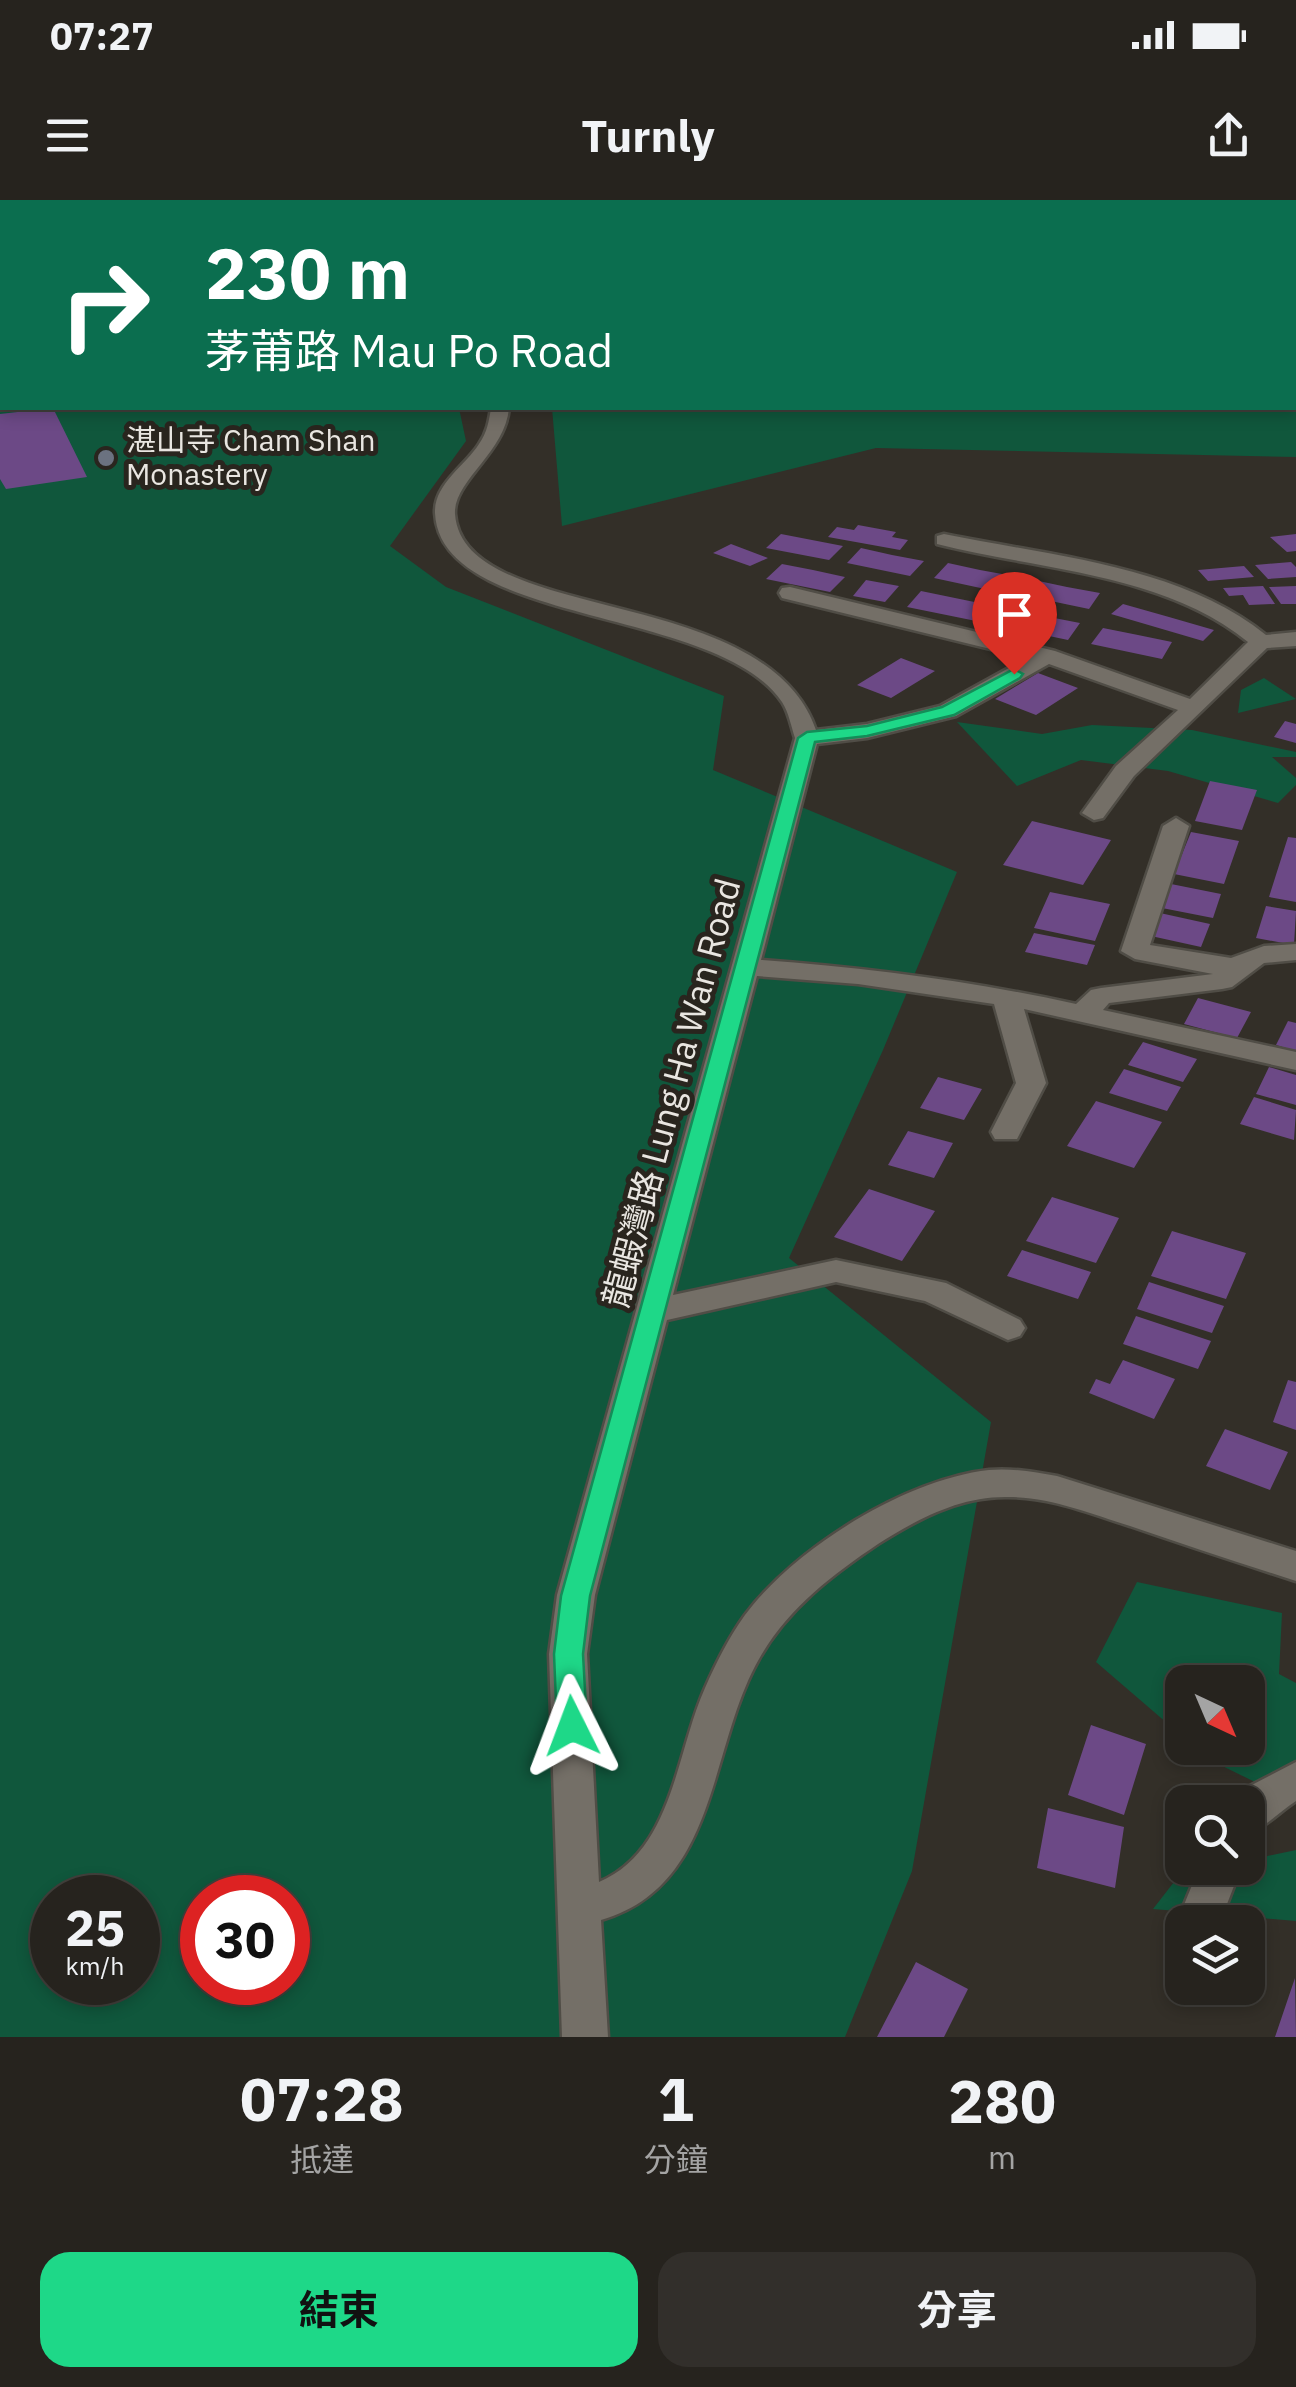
<!DOCTYPE html>
<html lang="zh-TW">
<meta charset="utf-8">
<style>
:root{--surface:#26231e;--page:#322f2b;--text:#f1f3f6;--muted:#a4a4a4;--line:#42403c;--accent:#1ed888}
body{margin:0;font-family:"IBM Plex Sans","Noto Sans TC",sans-serif;background:var(--page);color:var(--text);height:100vh;display:flex;flex-direction:column;font-size:38px;white-space:nowrap}
*{box-sizing:border-box;margin:0}
p{font-size:32px;color:var(--muted)}
.icon{flex:none;width:55px;height:55px;fill:none;stroke:currentColor;stroke-width:2;stroke-linecap:round;stroke-linejoin:round}
.map{position:relative;height:1837px;overflow:hidden}
.side{display:flex;flex-direction:column;background:var(--surface);flex:1}
.side>*{flex:none}
.hud{position:absolute;left:0px;top:0px;width:1298px;height:210px;box-shadow:0 5px 15px #0003,0 0 0 2px var(--line);background:#0b6e4f;color:#fff;overflow:hidden}
.needle{width:65px;rotate:136deg}
.controls{position:absolute;left:1165px;top:1465px;display:grid;gap:20px}
.controls a{display:grid;place-items:center;width:100px;height:100px;border-radius:20px;background:var(--surface);box-shadow:0 5px 15px #0003,0 0 0 2px var(--line);font-size:50px}
.speed{position:absolute;left:30px;top:1675px;display:flex;gap:20px;font-size:50px;font-weight:700;text-align:center}
.speed>*{display:grid;place-content:center;width:130px;height:130px;border-radius:50%;background:var(--surface);box-shadow:0 5px 15px #0003,0 0 0 2px var(--line);line-height:1}
.speed small{font-size:25px;font-weight:400}
.speed .limit{border:15px solid #d22;background:#fff;color:#111}
.pin{position:absolute;display:grid;place-items:center;width:85px;height:85px;color:#fff;margin:-102px -42px;border-radius:50% 50% 50% 0;rotate:-45deg;box-shadow:0 0 10px #0007}
.pin .icon{rotate:45deg}
.me{position:absolute;width:110px;margin:-55px;rotate:357deg;stroke-linejoin:round;filter:drop-shadow(0 0 8px #0008)}
.turn{display:flex;align-items:center;gap:35px;height:210px;padding:0 40px;font-size:45px}
.turn .icon{width:130px;height:130px;stroke-width:2.5}
.turn b{display:block;font-size:70px;line-height:85px}
.eta{display:flex;justify-content:space-evenly;align-items:center;height:170px;text-align:center}
.eta b{font-size:60px;font-weight:700;line-height:70px}
.button{display:flex;gap:20px;margin-top:auto;padding:20px 40px}
.button a{flex:1;height:115px;border-radius:30px;background:var(--accent);color:#111;font-size:40px;font-weight:700;line-height:115px;text-align:center}
.button a+a{background:var(--page);color:var(--text)}
.status{display:flex;justify-content:space-between;align-items:center;height:70px;padding:0 50px;background:var(--surface);direction:ltr}
.status svg{height:28px;fill:currentColor}
header{display:flex;justify-content:space-between;align-items:center;height:130px;padding:0 40px;background:var(--surface);font-size:45px;font-weight:700}
.map>svg:first-child{display:block}
</style>
<div class="status"><b>07:27</b><svg viewBox="0 0 49 12"><path d="M0 12V9h3v3zM5 12V6h3v6zM10 12V3h3v9zM15 12V0h3v12zM26 1h20v11H26zM47 4h2v5h-2z"/></svg></div>
<header><svg class="icon" aria-label="menu" viewBox="0 0 24 24"><path d="M4 6h16M4 12h16M4 18h16"/></svg>Turnly<svg class="icon" aria-label="share" viewBox="0 0 24 24"><path d="M12 15V3M7 8l5-5 5 5M5 13v7h14v-7"/></svg></header>
<div class="map">
<svg width="1296" height="1837" viewBox="0 0 1296 1837">
<rect width="100%" height="100%" fill="#332f28"/>
<path fill="#10573c" fill-rule="evenodd" d="M0,0L185,2H2V208H459L466,241L390,346L446,387L724,496L713,570L957,672L883,850L789,1058L991,1222L912,1671L845,1837H0ZM52,1698H138V1782H52ZM202,1698H288V1782H202Z
M268,0H1296V257L876,248L562,326L552,208H1295V2Z
M1264,478L1296,499L1238,513L1241,490Z
M957,522L1042,534L1092,525L1192,530L1296,552V557H1272L1296,578V585L1278,603L1168,571L1081,560L1017,586Z
M1137,1382L1282,1413L1279,1474L1296,1483V1602L1212,1561L1196,1548H1248V1482H1182V1536L1096,1462Z
M1296,1650V1721L1153,1709L1181,1673L1209,1668H1248V1660Z"/>
<path fill="#6c4986" d="M53,208L87,277L6,289L0,279V214Z
M858,325L896,332L892,337L908,340L900,350L828,337L837,327L854,330Z
M781,334L843,346L829,360L766,348Z
M1296,334V351L1287,352L1270,337Z
M731,344L768,358L750,366L713,353Z
M861,348L892,355L924,361L910,376L847,363Z
M1291,362L1296,367V377L1268,379L1255,365Z
M948,363L980,370L1013,376L999,392L934,378Z
M782,364L813,370L845,377L830,392L766,379Z
M1244,366L1254,377L1208,381L1198,370Z
M866,380L899,386L885,402L853,396Z
M1034,380L1067,387L1100,393L1089,409L1022,395Z
M1263,386L1275,404L1249,405L1243,395L1229,396L1223,388Z
M1296,386V404H1281L1269,387Z
M921,391L989,405L976,421L907,407Z
M1123,404L1169,417L1214,430L1203,441L1111,414Z
M1010,409L1044,416L1080,423L1068,440L997,425Z
M1103,428L1138,435L1172,442L1162,459L1091,444Z
M901,458L935,471L891,498L857,485Z
M1038,473L1078,488L1036,515L995,499Z
M1285,521L1296,524V543L1274,537Z
M1210,581L1257,590L1242,630L1195,621Z
M1032,621L1111,640L1083,685L1003,665Z
M1191,632L1239,641L1224,684L1174,674Z
M1288,637L1296,638V702L1269,697Z
M1171,684L1221,694L1213,718L1162,708Z
M1050,692L1110,704L1095,741L1034,728Z
M1266,706L1296,711L1294,745L1256,738Z
M1160,713L1210,724L1201,747L1151,736Z
M1034,733L1095,745L1087,765L1025,752Z
M1198,798L1251,812L1237,838L1184,824Z
M1288,821L1296,823V851L1276,845Z
M1143,842L1197,859L1183,882L1128,865Z
M1269,867L1296,875V905L1256,894Z
M1124,869L1181,887L1167,911L1109,893Z
M938,877L982,889L964,920L920,908Z
M1254,897L1296,910L1294,940L1240,924Z
M1096,901L1162,922L1134,968L1067,946Z
M908,931L953,943L934,978L888,965Z
M869,989L935,1011L902,1061L834,1037Z
M1052,997L1119,1018L1096,1063L1026,1041Z
M1172,1031L1246,1053L1226,1099L1151,1076Z
M1022,1050L1091,1072L1078,1099L1007,1076Z
M1149,1082L1224,1106L1212,1133L1137,1109Z
M1136,1116L1211,1141L1198,1169L1123,1144Z
M1123,1160L1175,1179L1154,1219L1089,1193L1096,1179L1110,1184Z
M1288,1180L1296,1182V1230L1273,1222Z
M1225,1229L1288,1252L1270,1290L1206,1266Z
M1091,1525L1146,1544L1124,1615L1068,1595Z
M1048,1608L1124,1627L1115,1688L1037,1668Z
M916,1762L968,1789L944,1837H877Z
M1295,1778L1296,1837H1275Z"/>
<g fill="none" stroke-linecap="round" stroke-linejoin="round">
<defs>
<path id="minor" d="M200,0H214L215,2H201Z
M491,208H509C505,253 453,281 455,314C463,426 765,382 816,530L867,524L940,506L1027,458L782,398L779,393L782,388L790,387L1055,451L1190,499L1248,442C1164,373 1039,370 937,344V336L944,334C1050,356 1179,365 1266,435L1296,432V446L1267,448L1134,576L1103,618L1094,620L1082,613L1116,566L1178,510L1049,464L956,516L867,538L817,544L761,760C867,768 972,781 1076,804L1091,790L1101,788L1213,774L1135,759L1121,751L1163,626L1176,618L1189,626L1150,745L1231,758L1264,746L1296,744V760L1264,763L1232,787L1222,789L1109,803L1103,810L1296,852V870L1024,809L1046,883L1017,939H995L991,932L1016,883L994,804L858,784L757,776L673,1095L836,1060L946,1083L1020,1120L1025,1128L1020,1136L1008,1140L925,1101L836,1082L667,1120L595,1395L587,1454L599,1682C673,1651 676,1552 705,1488C716,1463 729,1437 745,1415C795,1348 906,1279 989,1270C1012,1268 1035,1272 1057,1276L1296,1351V1381C1240,1363 1185,1345 1130,1326C1089,1313 1048,1296 1005,1297C958,1297 916,1320 878,1344C832,1375 787,1409 759,1459C708,1548 719,1686 601,1720L608,1837H562L549,1454L557,1395L795,538C791,526 789,513 782,502C717,406 440,426 435,313C434,284 465,266 479,244C487,233 489,221 491,208Z
M1296,1562V1601C1279,1612 1266,1627 1248,1633V1602H1233L1246,1588Z
M1199,1668H1241L1220,1722H1182V1733L1177,1722Z"/>
</defs>
<use href="#minor" stroke="#504d46" stroke-width="5"/>
<use href="#minor" fill="#746f67" fill-rule="evenodd"/>
</g>
<path fill="#1ed888" stroke="#148c58" stroke-width="2.5" d="M1014,469L1023,474L1020,478L954,515L867,536L815,542L590,1396L583,1454L587,1526L583,1535L572,1539L562,1535L557,1526L554,1454L561,1396L798,538L807,532L867,526L942,507Z"/>
<circle fill="#6b7280" stroke="#29251e" stroke-width="4" cx="106" cy="258" r="10"/>
<g text-anchor="middle" stroke-width="10" stroke-linejoin="round" paint-order="stroke">
<g font-size="30" fill="#e9e6e1" stroke="#29251e" text-anchor="start">
<text x="126" y="251">湛山寺 Cham Shan<tspan x="126" dy="34">Monastery</tspan></text>
</g>
<g font-size="35" fill="#e9e6e1" stroke="#29251e">
<text transform="translate(672 893) rotate(-75)" y="12">龍蝦灣路 Lung Ha Wan Road</text>
</g>
</g>
</svg>
<div class="controls">
<a><svg class="needle" viewBox="-14 -14 28 28"><path d="M0-13l5 13h-10z" fill="#e53935"/><path d="M0 13l5-13h-10z" fill="#a4a4a4"/></svg></a>
<a><svg class="icon" aria-label="search" viewBox="0 0 24 24"><circle cx="10" cy="10" r="6"/><path d="M15 15l6 6"/></svg></a>
<a><svg class="icon" aria-label="layers" viewBox="0 0 24 24"><path d="M12 4l9 5-9 5-9-5zM3 14l9 5 9-5"/></svg></a>
</div>
<div class="speed"><div>25<small>km/h</small></div><div class="limit">30</div></div>
<div class="pin" style="left:1014px;top:474px;background:#d93025"><svg class="icon" aria-label="arrive" viewBox="0 0 24 24"><path d="M6 21V4h12l-3 4 3 4H6"/></svg></div>
<svg class="me" style="left:572px;top:1526px" viewBox="-20 -20 40 40"><path d="M0-17L14 15 0 8-14 15z" fill="#1ed888" stroke="#fff" stroke-width="4"/></svg>
<div class="hud">
<div class="turn"><svg class="icon" aria-label="right" viewBox="0 0 24 24"><path d="M7 20v-9h11M14 6l5 5-5 5"/></svg><div><b>230 m</b>茅莆路 Mau Po Road</div></div>
</div>
</div>
<section class="side">
<div class="eta">
<div><b>07:28</b><p>抵達</p></div>
<div><b>1</b><p>分鐘</p></div>
<div><b>280</b><p>m</p></div>
</div>
<div class="button"><a>結束</a><a>分享</a></div>
</section>
